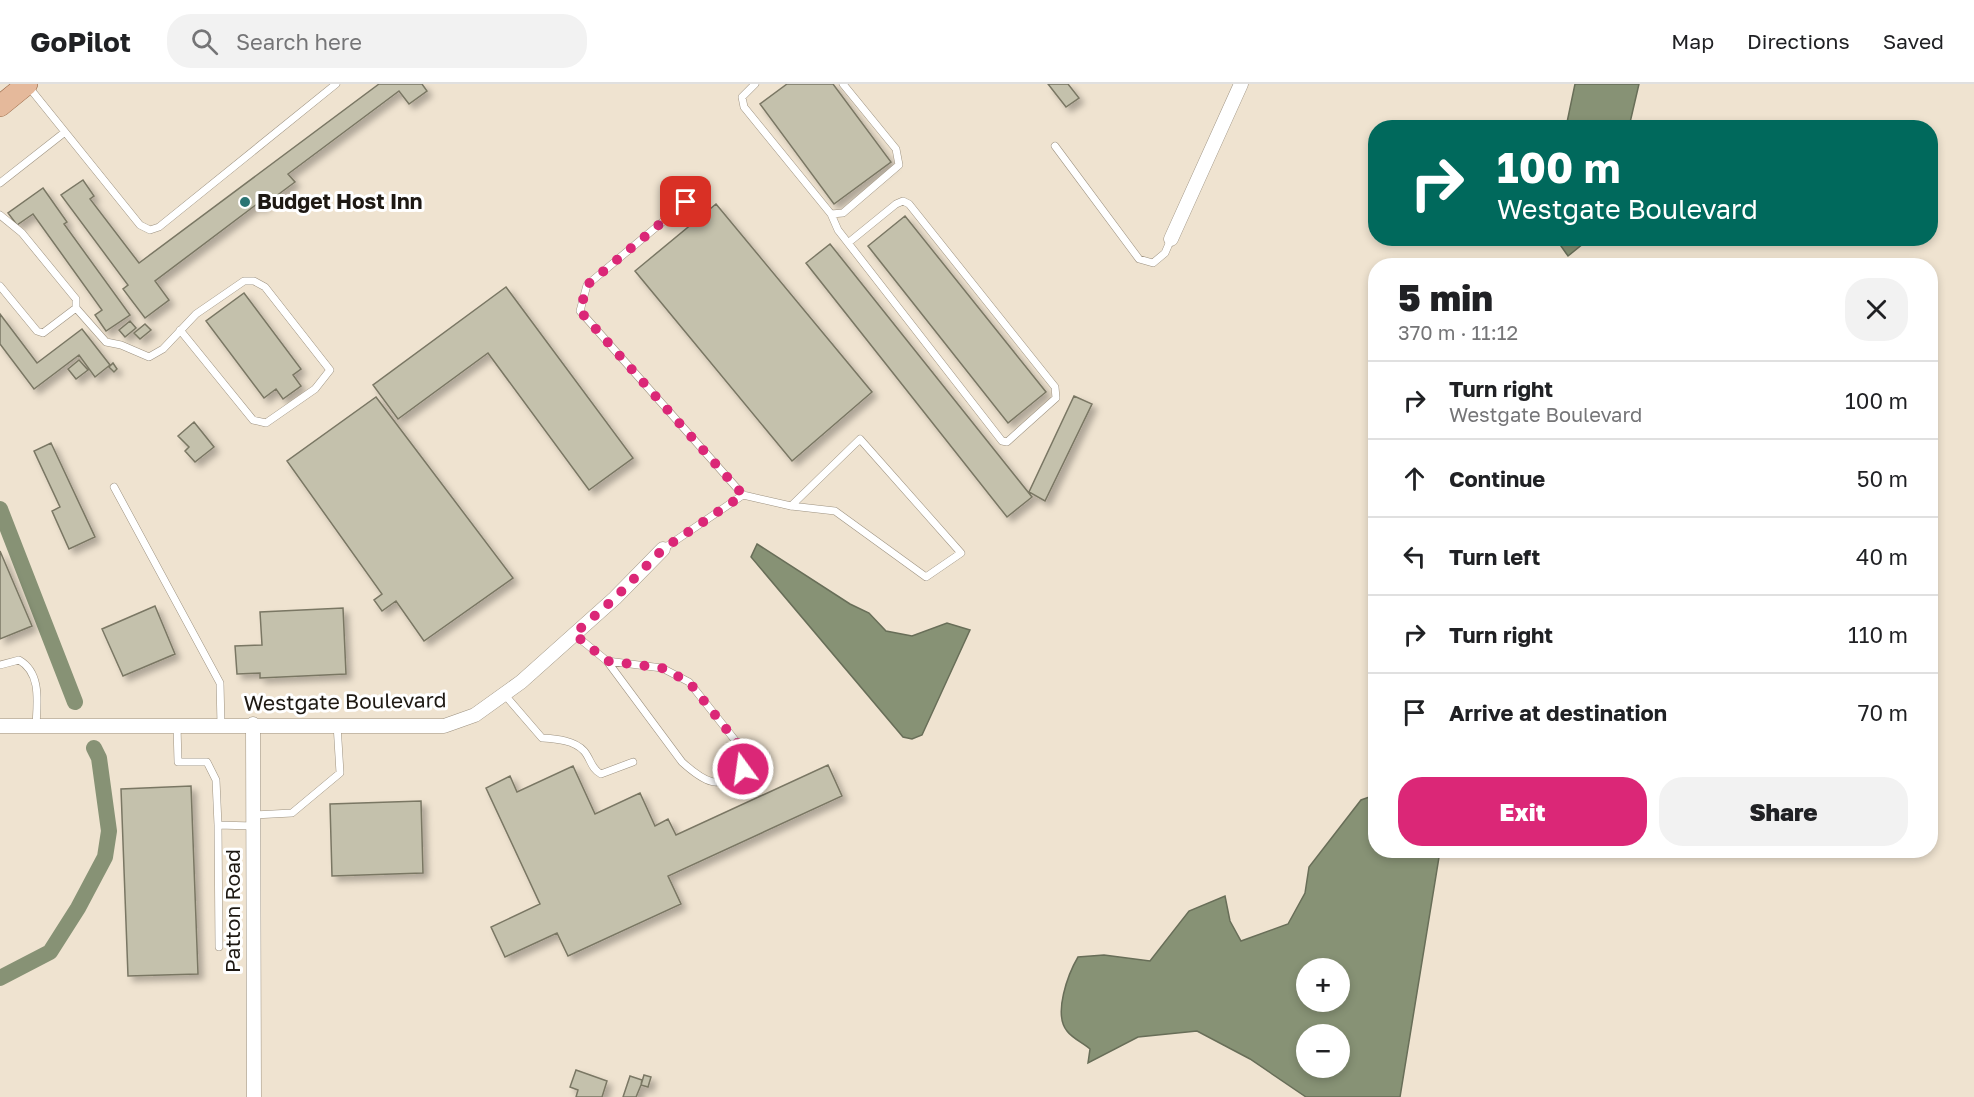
<!DOCTYPE html>
<meta charset="utf-8">
<style>
:root{--surface:#fff;--page:#f2f2f2;--text:#202124;--muted:#757577;--line:#e0e0e0;--accent:#db2777}
body{margin:0;font-family:"Golos Text",sans-serif;background:var(--page);color:var(--text);height:100vh;display:flex;flex-direction:column;font-size:22px;white-space:nowrap}
*{box-sizing:border-box;margin:0}
p{font-size:20px;color:var(--muted)}
.icon{flex:none;width:33px;height:33px;fill:none;stroke:currentColor;stroke-width:2;stroke-linecap:round;stroke-linejoin:round}
.map{position:relative;flex:1;overflow:hidden}
.side{position:absolute;left:1368px;top:174px;width:570px;height:600px;display:flex;flex-direction:column;background:var(--surface);border-radius:24px;box-shadow:0 3px 9px #0003}
.side>*{flex:none}
.guide{position:absolute;left:1368px;top:36px;width:570px;height:126px;border-radius:24px;box-shadow:0 3px 9px #0003;background:#00695c;color:#fff;overflow:hidden}
.fabs{position:absolute;left:1296px;top:874px;display:grid;gap:12px}
.fabs a{display:grid;place-items:center;width:54px;height:54px;border-radius:50%;background:var(--surface);box-shadow:0 3px 9px #0003;font-size:30px}
.pin{position:absolute;display:grid;place-items:center;width:51px;height:51px;color:#fff;margin:-26px;border-radius:12px;box-shadow:0 3px 9px #0006}
.me{position:absolute;width:66px;margin:-33px;rotate:346deg;stroke-linejoin:round;filter:drop-shadow(0 0 4px #0008)}
.turn{display:flex;align-items:center;gap:21px;height:126px;padding:0 30px;font-size:27px}
.turn .icon{width:78px;height:78px;stroke-width:2.5}
.turn b{display:block;font-size:42px;line-height:51px}
.round{display:grid;place-items:center;flex:none;width:63px;height:63px;border-radius:24px;background:var(--page)}
.overview{display:flex;align-items:center;justify-content:space-between;height:102px;padding:0 30px}
h1{font-size:36px;font-weight:800;line-height:45px}
.cta{display:flex;gap:12px;margin-top:auto;padding:12px 30px}
.cta a{flex:1;height:69px;border-radius:24px;background:var(--accent);color:#fff;font-size:24px;font-weight:800;line-height:69px;text-align:center}
.cta a+a{background:var(--page);color:var(--text)}
ul{padding:0;list-style:none}
li{display:flex;align-items:center;gap:18px;height:78px;padding:0 30px;border-top:2px solid var(--line)}
li div{flex:1}
li b{display:block;font-size:22px}
li em{font-style:normal}
header{display:flex;align-items:center;gap:36px;box-sizing:border-box;height:84px;padding:0 30px;background:var(--surface);border-bottom:2px solid var(--line)}
header strong{font-size:28px}
nav{display:flex;gap:33px;margin-inline-start:auto;font-size:21px}
.search{width:420px;height:54px;background:var(--page);display:flex;align-items:center;gap:15px;box-sizing:border-box;padding:0 21px;border-radius:24px;color:var(--muted);font-size:22px}
.map>svg:first-child{display:block}
</style>
<header>
<strong>GoPilot</strong>
<div class="search"><svg class="icon" aria-label="search" viewBox="0 0 24 24"><circle cx="10" cy="10" r="6"/><path d="M15 15l6 6"/></svg>Search here</div>
<nav><a>Map</a><a>Directions</a><a>Saved</a></nav>
</header>
<div class="map">
<svg width="1974" height="1013" viewBox="0 0 1974 1013">
<defs>
<filter id="shadow"><feDropShadow dx="5" dy="5" stdDeviation="3" flood-color="#0004"/></filter>
</defs>
<rect width="100%" height="100%" fill="#efe3d0"/>
<path fill="#879275" stroke="#686e58" stroke-width="1.5" fill-rule="evenodd" d="M1575,0H1639L1629,43H1566Z
M1556,155H1589L1568,172Z
M757,460L850,520L869,529L886,547L912,552L947,539L970,546L922,651L912,655L903,653L751,473Z
M1375,711L1376,766L1440,767L1400,1013H1306L1250,975L1197,947L1138,953L1088,979L1090,965C1083,959 1072,954 1067,947C1053,930 1068,890 1078,873L1104,871L1150,877L1189,827L1225,812L1230,837L1241,857L1288,840L1305,809L1309,783L1361,716ZM1306,885H1340V918H1306ZM1306,951H1340V984H1306Z"/>
<g fill="none" stroke-linecap="round" stroke-linejoin="round">
<path stroke="#879275" stroke-width="16" d="M0,425L75,618
M0,894L50,868L78,824L105,773L109,747L99,674L94,664"/>
</g>
<path fill="#c4c1ac" stroke="#7a7764" stroke-width="1.5" filter="url(#shadow)" d="M379,0H422L427,7L409,20L399,7L288,90L295,98L260,124L257,120L155,197L169,216L145,234L123,205L128,201L61,111L83,96L94,112L90,115L139,179Z
M787,0H833L891,78L834,120L760,20Z
M1048,0H1068L1079,14L1066,23Z
M43,104L67,138L64,140L130,231L106,247L95,231L102,226L33,130L17,141L8,129Z
M716,120L872,308L792,377L635,187Z
M905,132L1046,308L1008,339L868,162Z
M830,160L1032,413L1007,433L806,179Z
M506,203L633,374L589,406L488,269L398,335L373,301Z
M244,209L301,285L293,291L301,302L283,315L276,305L264,314L206,237Z
M0,230L37,279L82,245L110,281L95,293L79,271L34,305L0,260Z
M130,237L136,244L125,253L119,246Z
M145,240L151,246L140,255L134,249Z
M79,276L88,286L76,295L68,285Z
M113,279L117,285L114,288L109,283Z
M1074,312L1092,320L1045,417L1029,408Z
M376,313L513,494L424,557L396,517L382,527L374,516L382,510L287,377Z
M194,338L214,363L195,378L185,367L189,363L178,352Z
M51,359L95,453L69,465L52,427L60,423L34,367Z
M0,467L32,542L0,555Z
M155,522L175,570L123,592L102,545Z
M343,524L346,590L260,594V589L237,590L235,562L262,561L260,528Z
M828,681L842,712L668,792L681,820L568,872L557,849L505,873L491,843L540,820L486,704L510,692L517,708L573,682L595,730L640,709L655,742L668,735L676,751Z
M191,702L198,890L128,892L121,705Z
M421,717L423,789L332,792L330,720Z
M576,986L607,997L602,1013H576L578,1006L570,1003Z
M644,991L651,993L648,1003L641,1001Z
M630,992L642,996L641,1001L636,1013H623Z"/>
<g fill="none" stroke-linecap="round" stroke-linejoin="round">
<defs>
<path id="service" d="M755,0L742,13L744,23L831,130L843,129L899,81L896,65L843,0
M28,2L140,141L150,146L159,143L336,0
M1055,62L1139,175L1153,179L1165,169L1171,155
M0,99L65,48
M831,130L838,146L1002,357L1007,358L1056,314L1055,303L909,120L903,117L896,120L848,159
M0,131L22,149L76,215V224L43,249L37,247L0,202
M76,224L106,258L121,261L149,273L163,265L196,230L244,197H254L265,203L330,286L315,305L266,339L253,336L180,246
M114,403L220,599L221,641
M743,411L791,422L835,427L926,493L961,469L860,355L791,422
M663,465L743,411L580,227L587,201L703,104
M574,550L607,577L682,678C704,698 720,708 743,685L742,665L689,598L662,584L607,577
M0,581L19,576C42,589 37,619 36,642
M504,610L542,654C556,655 574,656 584,667C591,675 591,685 601,690L633,678
M177,642L178,678H207L216,696L218,741
M253,731L292,729L340,689L337,640
M219,863L218,741L253,742"/>
<path id="minor" d="M1171,155L1241,0
M253,640L254,1013
M0,642H444L475,631L521,598L615,514L663,465"/>
<path id="primary" d="M0,22L27,0"/>
</defs>
<use href="#service" stroke="#9d9280" stroke-width="8"/>
<use href="#minor" stroke="#9d9280" stroke-width="15"/>
<use href="#primary" stroke="#946340" stroke-width="22"/>
<use href="#service" stroke="#fff" stroke-width="7"/>
<use href="#minor" stroke="#fff" stroke-width="14"/>
<use href="#primary" stroke="#e5b99b" stroke-width="21"/>
</g>
<g fill="none" stroke-linecap="round" stroke-linejoin="round">
<path stroke="#db2777" stroke-width="10" stroke-dasharray="0 18" d="M686,118L587,201L580,227L743,411L663,465L615,514L574,550L607,577L662,584L689,598L742,665L743,685"/>
</g>
<circle fill="#2a7473" stroke="#fff" stroke-width="2" cx="245" cy="118" r="6"/>
<g text-anchor="middle" stroke-width="6" stroke-linejoin="round" paint-order="stroke">
<g font-size="21" font-weight="bold" fill="#1e1913" stroke="#fff" text-anchor="start">
<text x="257" y="125">Budget Host Inn</text>
</g>
<g font-size="21" fill="#1e1913" stroke="#fff">
<text transform="translate(345 618) rotate(-1)" y="7">Westgate Boulevard</text>
<text transform="translate(233 827) rotate(-90)" y="7">Patton Road</text>
</g>
</g>
</svg>
<div class="fabs">
<a>+</a>
<a>−</a>
</div>
<div class="pin" style="left:686px;top:118px;background:#d93025"><svg class="icon" aria-label="arrive" viewBox="0 0 24 24"><path d="M6 21V4h12l-3 4 3 4H6"/></svg></div>
<svg class="me" style="left:743px;top:685px" viewBox="-20 -20 40 40"><circle r="17" fill="#db2777" stroke="#fff" stroke-width="3"/><path d="M0-11L8 9 0 5-8 9z" fill="#fff"/></svg>
<div class="guide">
<div class="turn"><svg class="icon" aria-label="right" viewBox="0 0 24 24"><path d="M7 20v-9h11M14 6l5 5-5 5"/></svg><div><b>100 m</b>Westgate Boulevard</div></div>
</div>
<section class="side">
<div class="overview"><div><h1>5 min</h1><p>370 m · 11:12</p></div><a class="round"><svg class="icon" aria-label="close" viewBox="0 0 24 24"><path d="M6 6l12 12M18 6L6 18"/></svg></a></div>
<ul>
<li><svg class="icon" aria-label="right" viewBox="0 0 24 24"><path d="M7 20v-9h11M14 6l5 5-5 5"/></svg><div><b>Turn right</b><p>Westgate Boulevard</p></div><em>100 m</em></li>
<li><svg class="icon" aria-label="ahead" viewBox="0 0 24 24"><path d="M12 20V5M6 11l6-6 6 6"/></svg><div><b>Continue</b></div><em>50 m</em></li>
<li><svg class="icon" aria-label="left" viewBox="0 0 24 24"><path d="M17 20v-9H6M10 6l-5 5 5 5"/></svg><div><b>Turn left</b></div><em>40 m</em></li>
<li><svg class="icon" aria-label="right" viewBox="0 0 24 24"><path d="M7 20v-9h11M14 6l5 5-5 5"/></svg><div><b>Turn right</b></div><em>110 m</em></li>
<li><svg class="icon" aria-label="arrive" viewBox="0 0 24 24"><path d="M6 21V4h12l-3 4 3 4H6"/></svg><div><b>Arrive at destination</b></div><em>70 m</em></li>
</ul>
<div class="cta"><a>Exit</a><a>Share</a></div>
</section>
</div>
